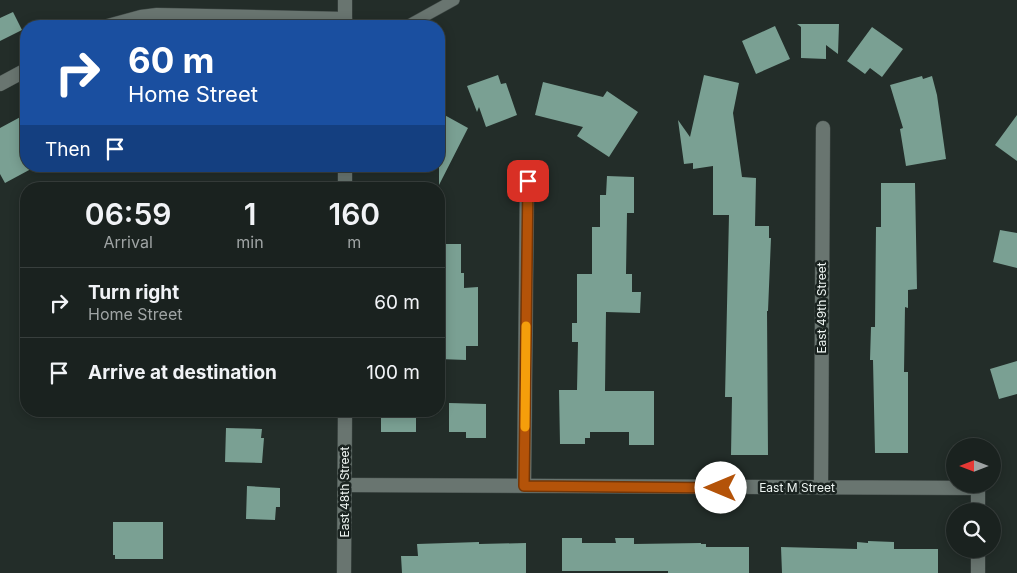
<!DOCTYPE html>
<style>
:root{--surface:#1a221f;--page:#272f2c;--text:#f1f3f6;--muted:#9fa4a4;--line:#383f3d}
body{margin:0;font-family:Inter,sans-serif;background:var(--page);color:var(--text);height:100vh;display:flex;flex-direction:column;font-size:19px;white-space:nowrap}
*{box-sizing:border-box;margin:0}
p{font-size:16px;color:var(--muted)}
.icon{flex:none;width:28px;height:28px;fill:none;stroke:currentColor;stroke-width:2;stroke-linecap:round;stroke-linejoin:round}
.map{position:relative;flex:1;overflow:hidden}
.panel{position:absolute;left:20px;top:182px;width:425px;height:235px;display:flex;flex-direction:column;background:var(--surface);border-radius:20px;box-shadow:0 2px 12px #0003,0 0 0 1px var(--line)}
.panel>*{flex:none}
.banner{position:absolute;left:20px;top:20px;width:425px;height:152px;border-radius:20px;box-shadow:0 2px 12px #0003,0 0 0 1px var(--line);background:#1a4fa0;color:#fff;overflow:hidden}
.needle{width:32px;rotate:270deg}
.tools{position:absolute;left:946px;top:438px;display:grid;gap:10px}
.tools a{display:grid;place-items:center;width:55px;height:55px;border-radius:50%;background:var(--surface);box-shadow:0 2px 12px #0003,0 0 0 1px var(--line);font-size:25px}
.pin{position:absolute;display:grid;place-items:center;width:42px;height:42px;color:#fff;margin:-21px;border-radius:10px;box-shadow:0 2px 8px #0006}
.me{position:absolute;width:55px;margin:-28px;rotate:270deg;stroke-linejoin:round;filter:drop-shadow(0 0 4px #0008)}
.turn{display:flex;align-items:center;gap:18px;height:105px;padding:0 25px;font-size:22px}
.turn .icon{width:65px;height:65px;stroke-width:2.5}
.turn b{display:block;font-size:35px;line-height:42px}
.then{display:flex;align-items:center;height:48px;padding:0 25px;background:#0003;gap:10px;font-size:19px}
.eta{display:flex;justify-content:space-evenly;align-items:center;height:85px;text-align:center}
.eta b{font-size:30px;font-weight:600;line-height:35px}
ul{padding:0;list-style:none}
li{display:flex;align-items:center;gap:15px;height:70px;padding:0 25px;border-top:1px solid var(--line)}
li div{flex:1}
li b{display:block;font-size:19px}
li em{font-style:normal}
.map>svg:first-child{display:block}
</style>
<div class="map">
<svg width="1017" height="573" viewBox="0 0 1017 573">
<rect width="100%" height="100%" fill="#232d29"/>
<path fill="#7aa093" d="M13,12L22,30L0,41V18Z
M797,24H839L838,54L826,45V59L801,58V27Z
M775,26L790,59L756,74L742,41Z
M872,27L903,49L882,77L870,68L865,74L847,61Z
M498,75L501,84L506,83L517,115L486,127L479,107L477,112L467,86Z
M704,75L739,83L733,113L742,177L756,178L755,226H769V238H771L768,311H767L768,455H731L732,397H725L729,215H713V166L693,169V163L684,164L678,120L690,137Z
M922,76L923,79L932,76L937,95L946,159L906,166L900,129L903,128L890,85Z
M543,82L603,97L607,91L638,112L609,157L577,136L583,127L535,115Z
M439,112L468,128L439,185Z
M26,114V166H30L31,169L5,183L0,174V128Z
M1017,115V161L995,145Z
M607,176L634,177V213H627L626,274H632V292H641L640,313L606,312L605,391H654V445H629V432H590V438H585V444H560L559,390H577L578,342H572V323H577V274H592V227H600V195H606Z
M881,183H915L917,289L908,290V308L905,307L904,372H908V453H875L873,360H870L871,327H875L876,227H881Z
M1000,230L1017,233V268L993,262Z
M439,244H461V273H464V288L478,287V346H466V360L439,359Z
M1017,361V394L999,399L990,369Z
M449,403L486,404V438H466V432H449Z
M381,411H416V432H381Z
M226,428L262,429L261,438H264L262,463L225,462Z
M247,486L280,488V507H276L275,520L246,519Z
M113,522H163V559H115V555H113Z
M562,538H582V543H616L615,538H634V544L701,543V544H706V547H749V573H668V571H562Z
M868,541L894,542V549H938V573H782L781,547L857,549V542L868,543Z
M479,542V544L526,543V573H402L401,556H418L417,544Z"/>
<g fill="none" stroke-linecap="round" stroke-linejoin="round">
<defs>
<path id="service" d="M407,26L454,0"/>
<path id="minor" d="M108,26L141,17L157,15L345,19
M0,84L26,70
M345,485L978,488V511
M524,486L527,181
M821,488L823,128
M978,573V549"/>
<path id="tertiary" d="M345,0V26
M345,189V166
M344,573L345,411"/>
</defs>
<use href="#service" stroke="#424b48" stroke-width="12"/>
<use href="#minor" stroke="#424b48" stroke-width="15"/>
<use href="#tertiary" stroke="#424b48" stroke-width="15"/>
<use href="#service" stroke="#697570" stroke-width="11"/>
<use href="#minor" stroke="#697570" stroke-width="14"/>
<use href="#tertiary" stroke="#697570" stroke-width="14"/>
</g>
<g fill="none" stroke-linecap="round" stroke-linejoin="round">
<defs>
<path id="route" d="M528,181L524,486L721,488"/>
</defs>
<use href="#route" stroke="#753606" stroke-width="12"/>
<use href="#route" stroke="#b45309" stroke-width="9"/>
<path stroke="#f59e0b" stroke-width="9" d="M525,427L526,326"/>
</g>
<g text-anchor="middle" stroke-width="5" stroke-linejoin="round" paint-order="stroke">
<g font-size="12" fill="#edf4f1" stroke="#1a2320">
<text transform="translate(822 308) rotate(-90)" y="4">East 49th Street</text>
<text x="797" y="492">East M Street</text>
<text transform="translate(345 492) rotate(-90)" y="4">East 48th Street</text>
</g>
</g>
</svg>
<div class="tools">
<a><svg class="needle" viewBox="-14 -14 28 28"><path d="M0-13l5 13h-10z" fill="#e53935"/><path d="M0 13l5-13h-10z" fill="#9fa4a4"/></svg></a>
<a><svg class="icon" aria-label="search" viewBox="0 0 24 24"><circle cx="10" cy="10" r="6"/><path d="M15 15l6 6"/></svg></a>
</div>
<div class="pin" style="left:528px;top:181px;background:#d93025"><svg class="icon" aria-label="arrive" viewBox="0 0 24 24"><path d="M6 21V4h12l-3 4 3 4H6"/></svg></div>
<svg class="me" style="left:721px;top:488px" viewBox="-20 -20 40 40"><circle r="19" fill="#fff"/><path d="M0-13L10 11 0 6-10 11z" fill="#b45309"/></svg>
<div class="banner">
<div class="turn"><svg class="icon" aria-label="right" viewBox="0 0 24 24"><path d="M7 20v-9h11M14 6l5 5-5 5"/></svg><div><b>60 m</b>Home Street</div></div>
<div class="then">Then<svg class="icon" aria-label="arrive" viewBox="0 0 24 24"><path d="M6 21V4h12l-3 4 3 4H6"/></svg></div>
</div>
<section class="panel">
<div class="eta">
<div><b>06:59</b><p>Arrival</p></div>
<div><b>1</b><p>min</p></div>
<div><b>160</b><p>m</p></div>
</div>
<ul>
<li><svg class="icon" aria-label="right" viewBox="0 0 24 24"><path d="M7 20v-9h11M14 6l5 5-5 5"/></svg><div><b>Turn right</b><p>Home Street</p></div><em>60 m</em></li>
<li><svg class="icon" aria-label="arrive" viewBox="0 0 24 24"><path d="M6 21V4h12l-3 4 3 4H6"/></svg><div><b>Arrive at destination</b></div><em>100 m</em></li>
</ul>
</section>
</div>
